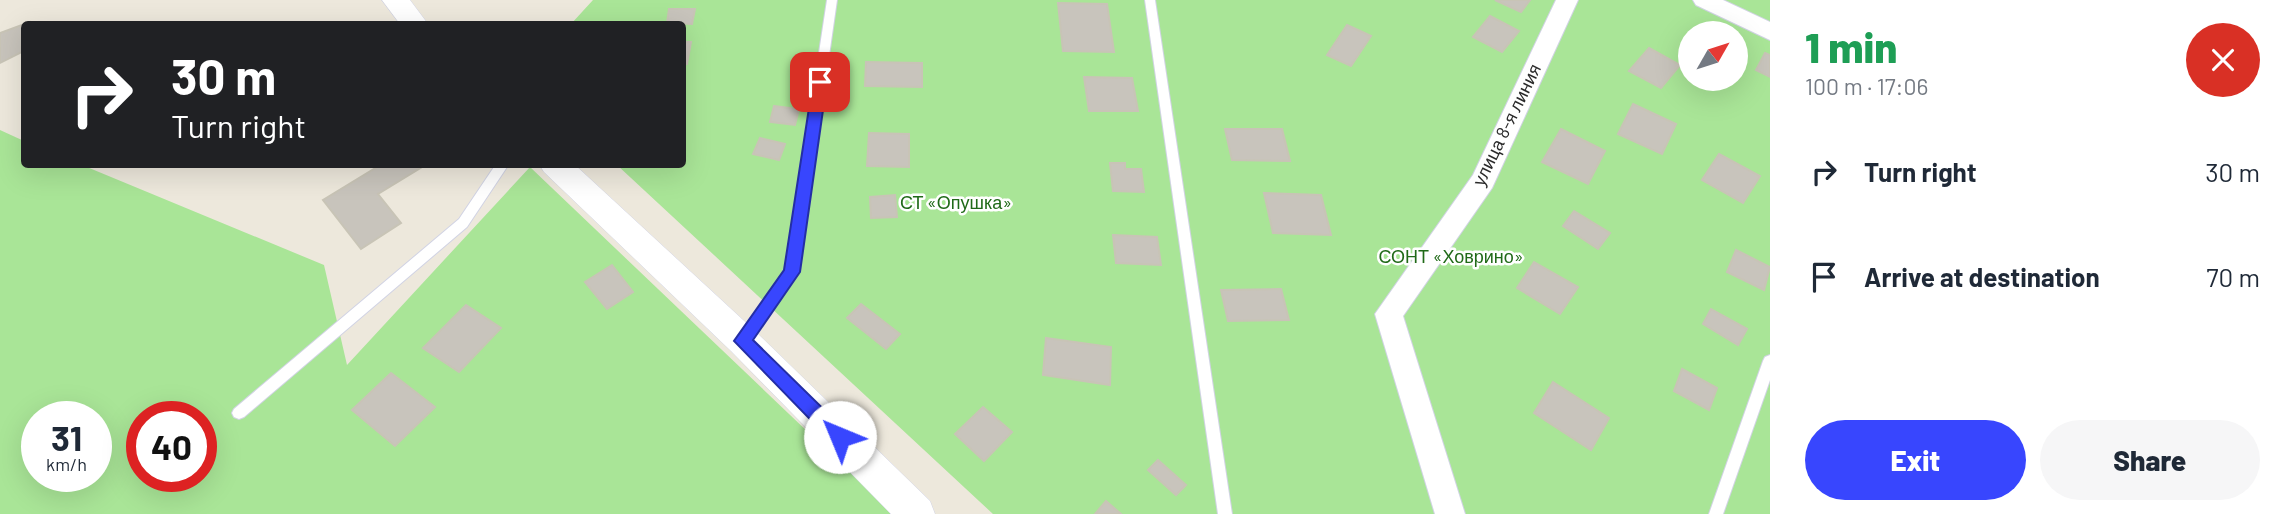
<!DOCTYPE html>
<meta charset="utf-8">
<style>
:root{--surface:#fff;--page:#f6f6f7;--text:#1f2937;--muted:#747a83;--accent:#3846fe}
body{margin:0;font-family:Barlow,sans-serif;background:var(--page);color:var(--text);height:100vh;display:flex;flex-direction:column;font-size:26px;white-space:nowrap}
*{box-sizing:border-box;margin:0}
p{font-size:23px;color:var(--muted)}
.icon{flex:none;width:38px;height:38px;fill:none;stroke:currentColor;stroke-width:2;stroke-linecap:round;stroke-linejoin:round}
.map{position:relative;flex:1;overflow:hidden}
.details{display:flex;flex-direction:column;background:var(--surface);width:525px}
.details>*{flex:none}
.banner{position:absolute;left:21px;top:21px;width:665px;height:147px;border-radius:7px;box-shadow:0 7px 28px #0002;background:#202124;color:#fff;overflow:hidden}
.needle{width:46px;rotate:51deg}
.fabs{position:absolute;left:1678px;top:21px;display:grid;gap:14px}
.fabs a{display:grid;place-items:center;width:70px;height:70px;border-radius:50%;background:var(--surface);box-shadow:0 7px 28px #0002;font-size:35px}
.speed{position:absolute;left:21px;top:401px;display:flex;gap:14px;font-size:35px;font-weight:700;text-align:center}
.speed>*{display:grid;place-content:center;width:91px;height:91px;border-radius:50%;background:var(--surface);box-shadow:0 7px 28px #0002;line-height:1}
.speed small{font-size:18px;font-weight:400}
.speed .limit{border:10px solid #d22;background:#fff;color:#111}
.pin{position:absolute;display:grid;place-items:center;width:60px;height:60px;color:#fff;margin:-30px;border-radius:14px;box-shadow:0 4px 10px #0006}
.me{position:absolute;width:77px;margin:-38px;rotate:315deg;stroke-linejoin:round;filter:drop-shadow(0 0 5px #0008)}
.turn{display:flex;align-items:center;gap:24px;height:147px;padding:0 35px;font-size:32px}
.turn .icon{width:91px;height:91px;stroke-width:2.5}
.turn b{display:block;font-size:49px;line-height:60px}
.round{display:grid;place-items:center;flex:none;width:74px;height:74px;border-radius:37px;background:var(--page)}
.overview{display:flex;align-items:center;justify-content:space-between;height:119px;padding:0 35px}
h1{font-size:42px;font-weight:800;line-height:52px;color:#1e9e55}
.button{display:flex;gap:14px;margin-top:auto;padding:14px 35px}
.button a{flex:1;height:80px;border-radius:42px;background:var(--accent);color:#fff;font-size:28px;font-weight:800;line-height:80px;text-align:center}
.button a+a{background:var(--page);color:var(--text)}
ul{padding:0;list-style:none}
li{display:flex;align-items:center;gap:21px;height:105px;padding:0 35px}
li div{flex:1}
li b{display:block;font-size:26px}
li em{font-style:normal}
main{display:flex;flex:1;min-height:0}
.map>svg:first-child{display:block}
</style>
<main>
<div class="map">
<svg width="1770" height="514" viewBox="0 0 1770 514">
<rect width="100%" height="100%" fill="#ede8dc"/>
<path fill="#a9e597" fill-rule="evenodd" d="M593,0H1770V514H993L617,165L682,164V24H571ZM1690,33H1736V79H1690Z
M0,130L24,141V164L82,165L324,265L347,365L530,167L894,514H0ZM37,416H96V476H37ZM142,416H201V476H142Z"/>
<path fill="#c8c4bc" stroke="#c8c4b6" stroke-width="2" d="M1495,0H1530L1521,12Z
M1058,3L1107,4L1114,52L1063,51Z
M669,9H695L692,24L667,23Z
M1490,16L1519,31L1502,52L1473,37Z
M30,22L31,24H24V51L0,63V33Z
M1347,25L1371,36L1351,66L1327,55Z
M682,42H691L687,64H682Z
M1649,48L1680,65L1661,88L1629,71Z
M1765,53L1770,55V77L1756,70Z
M866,62L922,63V87L865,86Z
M1084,77L1132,78L1138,111H1089Z
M1633,104L1676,124L1662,154L1618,134Z
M774,106L799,109L795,125L770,122Z
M1225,129H1282L1290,161L1232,160Z
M1561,129L1605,151L1588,184L1542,162Z
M869,133L909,134V167L867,166Z
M760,138L785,144L779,160L753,154Z
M1719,154L1760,176L1743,203L1702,180Z
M1110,163H1125V169H1141L1144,192L1113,191Z
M382,164H427L378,194L401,223L361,249L323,200Z
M1264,193L1321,195L1331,235L1273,233Z
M895,195L897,217L871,218L870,197Z
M1574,211L1610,233L1598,249L1563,226Z
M1113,235L1157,237L1161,265L1116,263Z
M1736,250L1770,267L1764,290L1727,272Z
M1534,262L1578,287L1560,314L1517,288Z
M612,265L633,292L607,309L585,282Z
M1281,289L1289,320L1228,321L1221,290Z
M861,304L900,334L886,349L847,318Z
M466,305L501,328L459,372L423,348Z
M1711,309L1747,329L1738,345L1703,324Z
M1046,338L1111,347L1110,385L1043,375Z
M1682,369L1717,388L1709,410L1674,391Z
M391,373L435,407L395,446L352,410Z
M1553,382L1609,418L1591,450L1534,413Z
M983,407L1012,432L984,461L955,434Z
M1158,460L1186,485L1176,495L1148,470Z
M1106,501L1121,514H1095Z"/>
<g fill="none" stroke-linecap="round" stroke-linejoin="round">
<defs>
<path id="service" d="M827,0H837L798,272L748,345L743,347L738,345L737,341L738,337L786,270Z
M1145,0H1155L1232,514H1218Z
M496,164H509L467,227L244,417L239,419L234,417L232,413L234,409L459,219Z
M1770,355V380L1723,514H1709L1763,361L1765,357Z"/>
<path id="minor" d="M1556,0H1578L1492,188L1403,316L1465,514H1435L1375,314L1473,175Z
M1693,0H1723L1770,22V40L1696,5Z"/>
<path id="tertiary" d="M382,0H410L428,24H400Z
M539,164H574L755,331L930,501L935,514H891L731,351L544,172Z"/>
</defs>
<use href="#service" stroke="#d1d3e4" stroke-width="2"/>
<use href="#minor" stroke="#d1d3e4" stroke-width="2"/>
<use href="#tertiary" stroke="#d1d3e4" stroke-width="1"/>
<use href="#service" fill="#fff" fill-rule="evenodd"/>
<use href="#minor" fill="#fff" fill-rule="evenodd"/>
<use href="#tertiary" fill="#fff" fill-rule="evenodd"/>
</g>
<path fill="#3846fe" stroke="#242ea5" stroke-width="2" d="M820,76L827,82L800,272L753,340L846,431L849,437L846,443L840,446L833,443L734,341L784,270L813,82Z"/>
<g text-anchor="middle" stroke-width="5" stroke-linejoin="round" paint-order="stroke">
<g font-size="18" fill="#2b2b2b" stroke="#fff">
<text transform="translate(1507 125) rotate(-64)" y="6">улица 8-я линия</text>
</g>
<g font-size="18" fill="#206a18" stroke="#fff">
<text x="956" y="209">СТ «Опушка»</text>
<text x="1451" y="263">СОНТ «Ховрино»</text>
</g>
</g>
</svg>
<div class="fabs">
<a><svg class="needle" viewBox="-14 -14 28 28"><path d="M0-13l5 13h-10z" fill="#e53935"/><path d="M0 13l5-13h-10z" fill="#747a83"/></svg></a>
</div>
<div class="speed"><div>31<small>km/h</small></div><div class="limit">40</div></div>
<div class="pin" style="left:820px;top:82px;background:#d93025"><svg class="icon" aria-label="arrive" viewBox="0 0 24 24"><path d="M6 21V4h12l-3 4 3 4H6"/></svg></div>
<svg class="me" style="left:840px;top:437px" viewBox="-20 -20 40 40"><circle r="19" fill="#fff"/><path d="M0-13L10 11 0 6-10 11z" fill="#3846fe"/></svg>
<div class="banner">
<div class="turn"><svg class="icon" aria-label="right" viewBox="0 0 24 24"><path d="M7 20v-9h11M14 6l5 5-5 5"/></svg><div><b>30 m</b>Turn right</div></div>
</div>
</div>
<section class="details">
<div class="overview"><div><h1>1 min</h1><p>100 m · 17:06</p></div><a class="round" style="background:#d93025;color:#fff"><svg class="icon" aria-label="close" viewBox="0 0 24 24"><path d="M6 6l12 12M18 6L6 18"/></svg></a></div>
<ul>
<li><svg class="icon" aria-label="right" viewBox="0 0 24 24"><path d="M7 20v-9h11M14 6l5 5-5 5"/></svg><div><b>Turn right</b></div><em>30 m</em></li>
<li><svg class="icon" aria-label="arrive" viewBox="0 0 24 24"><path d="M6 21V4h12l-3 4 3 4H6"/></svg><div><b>Arrive at destination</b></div><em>70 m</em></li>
</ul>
<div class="button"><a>Exit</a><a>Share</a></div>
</section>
</main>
